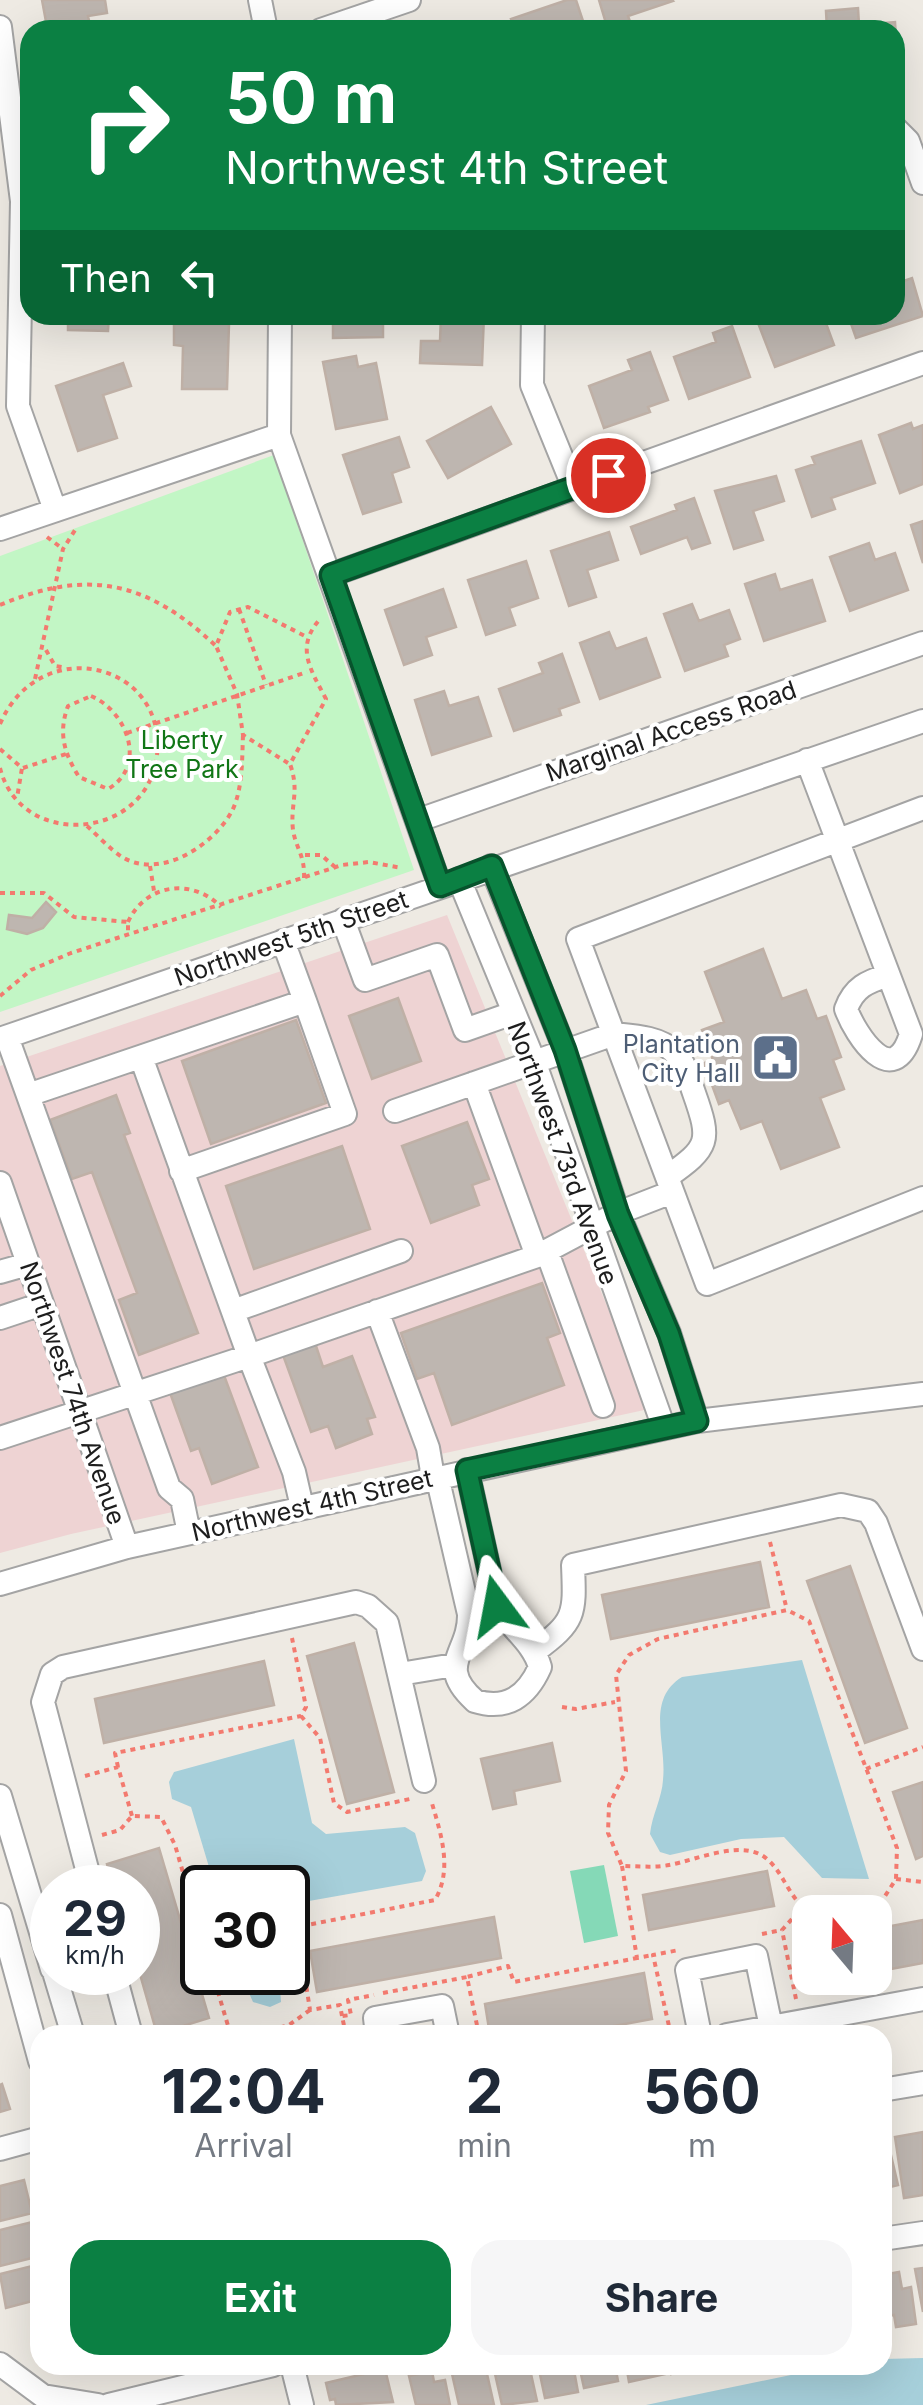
<!DOCTYPE html>
<style>
:root{--surface:#fff;--page:#f6f6f7;--text:#1f2937;--muted:#747a83;--accent:#0b8043}
body{margin:0;font-family:Inter,sans-serif;background:var(--page);color:var(--text);height:100vh;display:flex;flex-direction:column;font-size:38px;white-space:nowrap}
*{box-sizing:border-box;margin:0}
p{font-size:32px;color:var(--muted)}
.icon{flex:none;width:55px;height:55px;fill:none;stroke:currentColor;stroke-width:2;stroke-linecap:round;stroke-linejoin:round}
.map{position:relative;flex:1;overflow:hidden}
.panel{position:absolute;left:30px;top:2025px;width:862px;height:350px;display:flex;flex-direction:column;background:var(--surface);border-radius:30px;box-shadow:0 10px 40px #0002}
.panel>*{flex:none}
.guide{position:absolute;left:20px;top:20px;width:885px;height:305px;border-radius:30px;box-shadow:0 10px 40px #0002;background:#0b8043;color:#fff;overflow:hidden}
.needle{width:65px;rotate:341deg}
.tools{position:absolute;left:792px;top:1895px;display:grid;gap:20px}
.tools a{display:grid;place-items:center;width:100px;height:100px;border-radius:20px;background:var(--surface);box-shadow:0 10px 40px #0002;font-size:50px}
.speed{position:absolute;left:30px;top:1865px;display:flex;gap:20px;font-size:50px;font-weight:700;text-align:center}
.speed>*{display:grid;place-content:center;width:130px;height:130px;border-radius:50%;background:var(--surface);box-shadow:0 10px 40px #0002;line-height:1}
.speed small{font-size:25px;font-weight:400}
.speed .limit{border:5px solid #111;border-radius:15px;background:#fff;color:#111}
.pin{position:absolute;display:grid;place-items:center;width:85px;height:85px;color:#fff;margin:-42px;border:5px solid #fff;border-radius:50%;box-shadow:0 2px 10px #0007}
.me{position:absolute;width:110px;margin:-55px;rotate:347deg;stroke-linejoin:round;filter:drop-shadow(0 0 8px #0008)}
.turn{display:flex;align-items:center;gap:35px;height:210px;padding:0 40px;font-size:45px}
.turn .icon{width:130px;height:130px;stroke-width:2.5}
.turn b{display:block;font-size:70px;line-height:85px}
.then{display:flex;align-items:center;height:95px;padding:0 40px;background:#0003;gap:20px;font-size:38px}
.eta{display:flex;justify-content:space-evenly;align-items:center;height:170px;text-align:center}
.eta b{font-size:60px;font-weight:700;line-height:70px}
.primary-button{display:flex;gap:20px;margin-top:auto;padding:20px 40px}
.primary-button a{flex:1;height:115px;border-radius:30px;background:var(--accent);color:#fff;font-size:40px;font-weight:700;line-height:115px;text-align:center}
.primary-button a+a{background:var(--page);color:var(--text)}
.map>svg:first-child{display:block}
</style>
<div class="map">
<svg width="923" height="2405" viewBox="0 0 923 2405">
<rect width="100%" height="100%" fill="#eeeae3"/>
<path fill="#eed3d3" d="M447,915L649,1409L71,1534L0,1553V1066Z"/>
<path fill="#c2f6c5" d="M274,455L414,870L0,1012V556Z"/>
<path fill="#85d9b7" d="M604,1865L618,1936L584,1943L570,1871Z"/>
<path fill="#a6cfda" d="M802,1660L869,1879L822,1878L784,1837L741,1839L670,1855L660,1852L650,1834C652,1815 662,1798 663,1780C667,1743 645,1700 682,1677Z
M294,1739L312,1823L326,1834L405,1827L415,1833L426,1871L422,1881L309,1901L288,1912V1888L215,1887L191,1807L172,1799L169,1782L174,1772Z
M240,1973H279L281,2002L270,2007L253,2002Z
M923,2358V2405H646L839,2365H882L883,2359Z"/>
<path fill="#beb6b0" stroke="#bfb0a6" stroke-width="2.5" d="M42,0H105L107,13L88,16L91,30H54L53,25L47,27Z
M567,0H576L586,30H515L511,19Z
M599,0H672L673,1L628,16L633,30H608Z
M858,8L859,25L895,22L896,37L895,30H827L826,11Z
M912,278L923,316L856,338L848,315H895V284Z
M68,315H109L108,331L68,330Z
M333,315H383V337L333,338Z
M441,315H484L482,365L420,363L421,341H440Z
M755,315H788L790,319L823,315L834,345L775,367Z
M174,324H229L227,389H182L183,346L174,345Z
M732,326L750,377L689,399L674,357L716,342L713,333Z
M650,352L668,400L648,407L650,412L604,428L589,386L632,370L628,360Z
M356,356L358,367L376,363L387,419L336,429L323,362Z
M123,363L131,386L103,395L117,438L78,451L56,386Z
M491,407L511,444L448,478L427,441Z
M911,423L913,429L923,425V484L900,493L879,435Z
M399,437L409,467L392,473L401,502L363,514L343,455Z
M861,441L875,483L831,498L835,509L812,517L796,470L815,464L812,457Z
M776,476L784,501L753,511L763,540L734,549L715,491Z
M694,498L710,543L692,549L687,537L641,554L631,527L677,510L675,505Z
M923,521V563L911,525Z
M609,532L618,560L587,570L596,597L569,606L551,551Z
M869,543L875,560L895,553L908,590L850,611L830,557Z
M526,561L538,598L509,608L515,625L486,635L468,580Z
M775,574L780,590L812,580L825,621L764,641L745,584Z
M443,589L456,627L426,637L432,655L404,665L385,610Z
M692,604L699,621L729,610L740,639L724,645L728,656L685,671L664,614Z
M609,632L616,649L646,638L660,677L600,699L580,643Z
M562,654L579,702L559,709L561,715L514,731L499,689L543,673L539,663Z
M444,691L449,706L478,697L491,736L432,755L415,700Z
M46,902L56,912L43,928L27,934L7,929L9,915L32,918Z
M763,949L782,999L806,990L817,1019L826,1016L841,1057L833,1060L844,1089L820,1098L839,1147L781,1169L762,1121L741,1129L729,1100L719,1104L704,1063L713,1060L702,1030L724,1022L705,972Z
M398,998L421,1061L372,1079L349,1016Z
M296,1020L326,1103L211,1144L182,1061Z
M116,1095L130,1133L124,1135L198,1333L139,1355L119,1300L137,1293L92,1172L72,1179L50,1120Z
M467,1122L489,1179L472,1185L479,1205L431,1223L402,1146Z
M342,1146L370,1229L254,1269L226,1186Z
M542,1283L560,1333L547,1338L564,1385L452,1425L434,1373L417,1379L401,1333Z
M315,1343L323,1367L352,1356L375,1417L367,1419L372,1434L336,1448L328,1426L311,1432L283,1355Z
M222,1370L258,1467L212,1484L199,1448L191,1451L169,1390Z
M760,1562L769,1607L611,1639L602,1595Z
M850,1566L907,1728L865,1743L807,1581Z
M354,1643L394,1792L347,1804L307,1656Z
M264,1661L274,1705L104,1743L95,1699Z
M552,1743L560,1781L514,1791L516,1804L493,1809L481,1759Z
M923,1782V1856L916,1859L893,1792Z
M159,1848L209,2018L157,2034L138,1967V1888H114L107,1864Z
M767,1871L774,1906L649,1930L643,1895Z
M494,1917L501,1958L317,1992L310,1951Z
M923,1920V1963L875,1972V1929Z
M644,1973L652,2019L565,2035H490L485,2004Z
M2,2084L10,2109L0,2112V2085Z
M923,2132V2195L904,2198L895,2137Z
M890,2151L898,2185L882,2189V2153Z
M24,2180L32,2213L0,2221V2186Z
M40,2220V2256L0,2266V2230Z
M40,2264V2299L6,2308L0,2274Z
M923,2268V2312L915,2269Z
M899,2272L902,2289L911,2287L916,2324L896,2327L894,2315L883,2317L882,2275Z
M450,2365H485L494,2405H459Z
M493,2365H529L537,2401L502,2405Z
M538,2365H573L578,2392L545,2398Z
M579,2365H615L618,2381L584,2388Z
M626,2365H663L665,2374L629,2382Z
M669,2365H705L706,2367L671,2374Z
M385,2369L393,2402L336,2405L335,2399L330,2400L326,2383Z
M432,2371L434,2382L445,2380L450,2405H416L409,2376Z"/>
<g fill="none" stroke-linecap="round" stroke-linejoin="round">
<defs>
<path id="minor" d="M260,0L266,30
M0,27L22,201L18,406L55,510
M321,30L409,0
M895,128L908,141L923,183
M280,315L279,435L440,886
M533,315L532,385L574,488
M0,529L279,435
M331,575L923,363
M807,760L911,1034C893,1092 856,1036 846,1009C854,987 867,982 888,975
M923,808L578,939L707,1284L923,1198
M419,820L923,643
M491,866L565,1050L618,1213L669,1333L697,1421
M459,879L534,1061L664,1428
M343,920L365,980L437,955L465,1030L513,1013
M283,941L305,1001
M7,1037L169,1488L182,1499L189,1533
M0,1039L923,721
M141,1057L249,1356L537,1256
M474,1083L537,1256L618,1213L672,1192
M28,1095L305,1001L345,1114L181,1171
M395,1111L614,1034C633,1036 659,1037 673,1051C685,1061 689,1079 694,1093C711,1141 710,1147 667,1177
M0,1183L127,1547
M547,1252L603,1406
M0,1272L28,1264
M233,1311L401,1251
M377,1311L428,1448L433,1477
M0,1318L42,1304
M0,1438L249,1356L294,1472L302,1507
M437,1476L469,1614C470,1653 435,1665 475,1701C507,1711 527,1696 540,1667C533,1642 510,1628 497,1606L467,1470
M0,1584L127,1547L697,1421L923,1394
M535,1651C576,1621 575,1614 573,1565L841,1505L868,1511L876,1523L923,1649
M400,1674L454,1665
M0,1796L52,1969
M92,1888L43,1702L52,1674L63,1667L356,1602L368,1606L387,1623L424,1781
M0,1915L40,2061
M54,1972L73,2035
M114,1972L131,2035
M377,2035L375,2018L442,2006L448,2035
M700,2035L687,1970L756,1956L771,2027
M727,2035L923,1999
M882,2090L923,2083
M0,2149L40,2138
M882,2239L923,2233
M0,2364L43,2396L98,2405
M292,2365L302,2405
M109,2405L273,2365"/>
</defs>
<use href="#minor" stroke="#a4a4a4" stroke-width="26"/>
<path stroke="#f37a6f" stroke-width="4" stroke-dasharray="5 5" stroke-linecap="butt" d="M47,537L63,549
M0,605C88,568 147,581 216,646
M239,609L266,685
M46,650L55,666L62,667
M35,679L63,549L77,527
M91,696C127,711 148,766 108,789L79,777C64,753 58,733 68,706Z
M0,724C40,632 167,662 157,755C148,840 21,851 0,768
M127,733L307,672
M0,749L22,768L17,798
M288,763L243,735L237,694L216,646L230,612L248,607L307,637
M23,768L66,754
M87,826C98,836 110,849 122,857C160,880 213,846 232,811C243,789 242,758 243,735
M305,855H321L335,867
M150,866L154,891
M304,878C305,855 296,849 293,830C290,804 300,792 290,764L326,699C311,670 294,647 321,618
M0,893H44L74,917L128,922V934
M128,922C145,884 192,877 221,907
M0,996L31,970L71,953L342,865L369,862L402,868
M770,1542L787,1610
M562,1707L576,1709L615,1702
M301,1716L320,1738L334,1803L347,1812L410,1799
M118,1767L115,1753L301,1716L306,1707L292,1638
M866,1769L923,1747
M85,1776L118,1767L132,1816
M102,1835L120,1830L132,1816L161,1817L175,1845L202,1938
M622,1866L637,1958L653,1955
M896,1879L923,1882
M811,1912C790,1902 785,1874 767,1859C743,1838 697,1860 669,1865C654,1868 637,1866 622,1866L608,1833L609,1805L626,1771L616,1675L629,1655L658,1639L787,1610L809,1621L897,1848L896,1879L878,1907L850,1912
M762,1934L782,1930
M212,1972L229,2029L243,2035
M383,1993L467,1977
M796,1999L782,1930L802,1908
M342,2016L340,2005L310,2010L297,1927L435,1900C453,1869 441,1834 431,1800
M251,2035L289,2025L310,2010
M346,2035L342,2016L351,2015L348,2000L374,1995
M479,2035L467,1977L508,1966L514,1982L637,1958
M671,2035L653,1955L679,1950"/>
<use href="#minor" stroke="#fff" stroke-width="22"/>
</g>
<g fill="none" stroke-linecap="round" stroke-linejoin="round">
<defs>
<path id="route" d="M497,1606L467,1470L697,1421L669,1334L618,1214L565,1050L492,866L440,886L331,575L608,475"/>
</defs>
<use href="#route" stroke="#07532c" stroke-width="25"/>
<use href="#route" stroke="#0b8043" stroke-width="18"/>
</g>
<defs>
<symbol id="civic-square" viewBox="-11 -11 22 22"><rect x="-9" y="-9" width="18" height="18" rx="4" fill="#5c6f8a" stroke="#fff"/><path d="M-.6-6.5H3V-4.5H.6V-3L4-1V1h2V6H-6V1h2V-1L-.6-3ZM-1.2 2.5V6h2.4V2.5Z" fill="#fff"/></symbol>
</defs>
<g fill-rule="evenodd">
<use href="#civic-square" x="748" y="1030" width="55" height="55"/>
</g>
<g text-anchor="middle" stroke-width="8" stroke-linejoin="round" paint-order="stroke">
<g font-size="25" fill="#1d1d1d" stroke="#fff">
<text transform="translate(671 731) rotate(-19)" y="9">Marginal Access Road</text>
<text transform="translate(291 938) rotate(-19)" y="9">Northwest 5th Street</text>
<text transform="translate(563 1153) rotate(70)" y="9">Northwest 73rd Avenue</text>
<text transform="translate(73 1393) rotate(71)" y="9">Northwest 74th Avenue</text>
<text transform="translate(312 1505) rotate(-13)" y="9">Northwest 4th Street</text>
</g>
<g font-size="25" fill="#117616" stroke="#fff">
<text x="182" y="749">Liberty<tspan x="182" dy="29">Tree Park</tspan></text>
</g>
<g font-size="25" fill="#4e5e75" stroke="#fff" text-anchor="end">
<text x="740" y="1053">Plantation<tspan x="740" dy="29">City Hall</tspan></text>
</g>
</g>
</svg>
<div class="tools">
<a><svg class="needle" viewBox="-14 -14 28 28"><path d="M0-13l5 13h-10z" fill="#e53935"/><path d="M0 13l5-13h-10z" fill="#747a83"/></svg></a>
</div>
<div class="speed"><div>29<small>km/h</small></div><div class="limit">30</div></div>
<div class="pin" style="left:608px;top:475px;background:#d93025"><svg class="icon" aria-label="arrive" viewBox="0 0 24 24"><path d="M6 21V4h12l-3 4 3 4H6"/></svg></div>
<svg class="me" style="left:497px;top:1606px" viewBox="-20 -20 40 40"><path d="M0-17L14 15 0 8-14 15z" fill="#0b8043" stroke="#fff" stroke-width="4"/></svg>
<div class="guide">
<div class="turn"><svg class="icon" aria-label="right" viewBox="0 0 24 24"><path d="M7 20v-9h11M14 6l5 5-5 5"/></svg><div><b>50 m</b>Northwest 4th Street</div></div>
<div class="then">Then<svg class="icon" aria-label="left" viewBox="0 0 24 24"><path d="M17 20v-9H6M10 6l-5 5 5 5"/></svg></div>
</div>
<section class="panel">
<div class="eta">
<div><b>12:04</b><p>Arrival</p></div>
<div><b>2</b><p>min</p></div>
<div><b>560</b><p>m</p></div>
</div>
<div class="primary-button"><a>Exit</a><a>Share</a></div>
</section>
</div>
